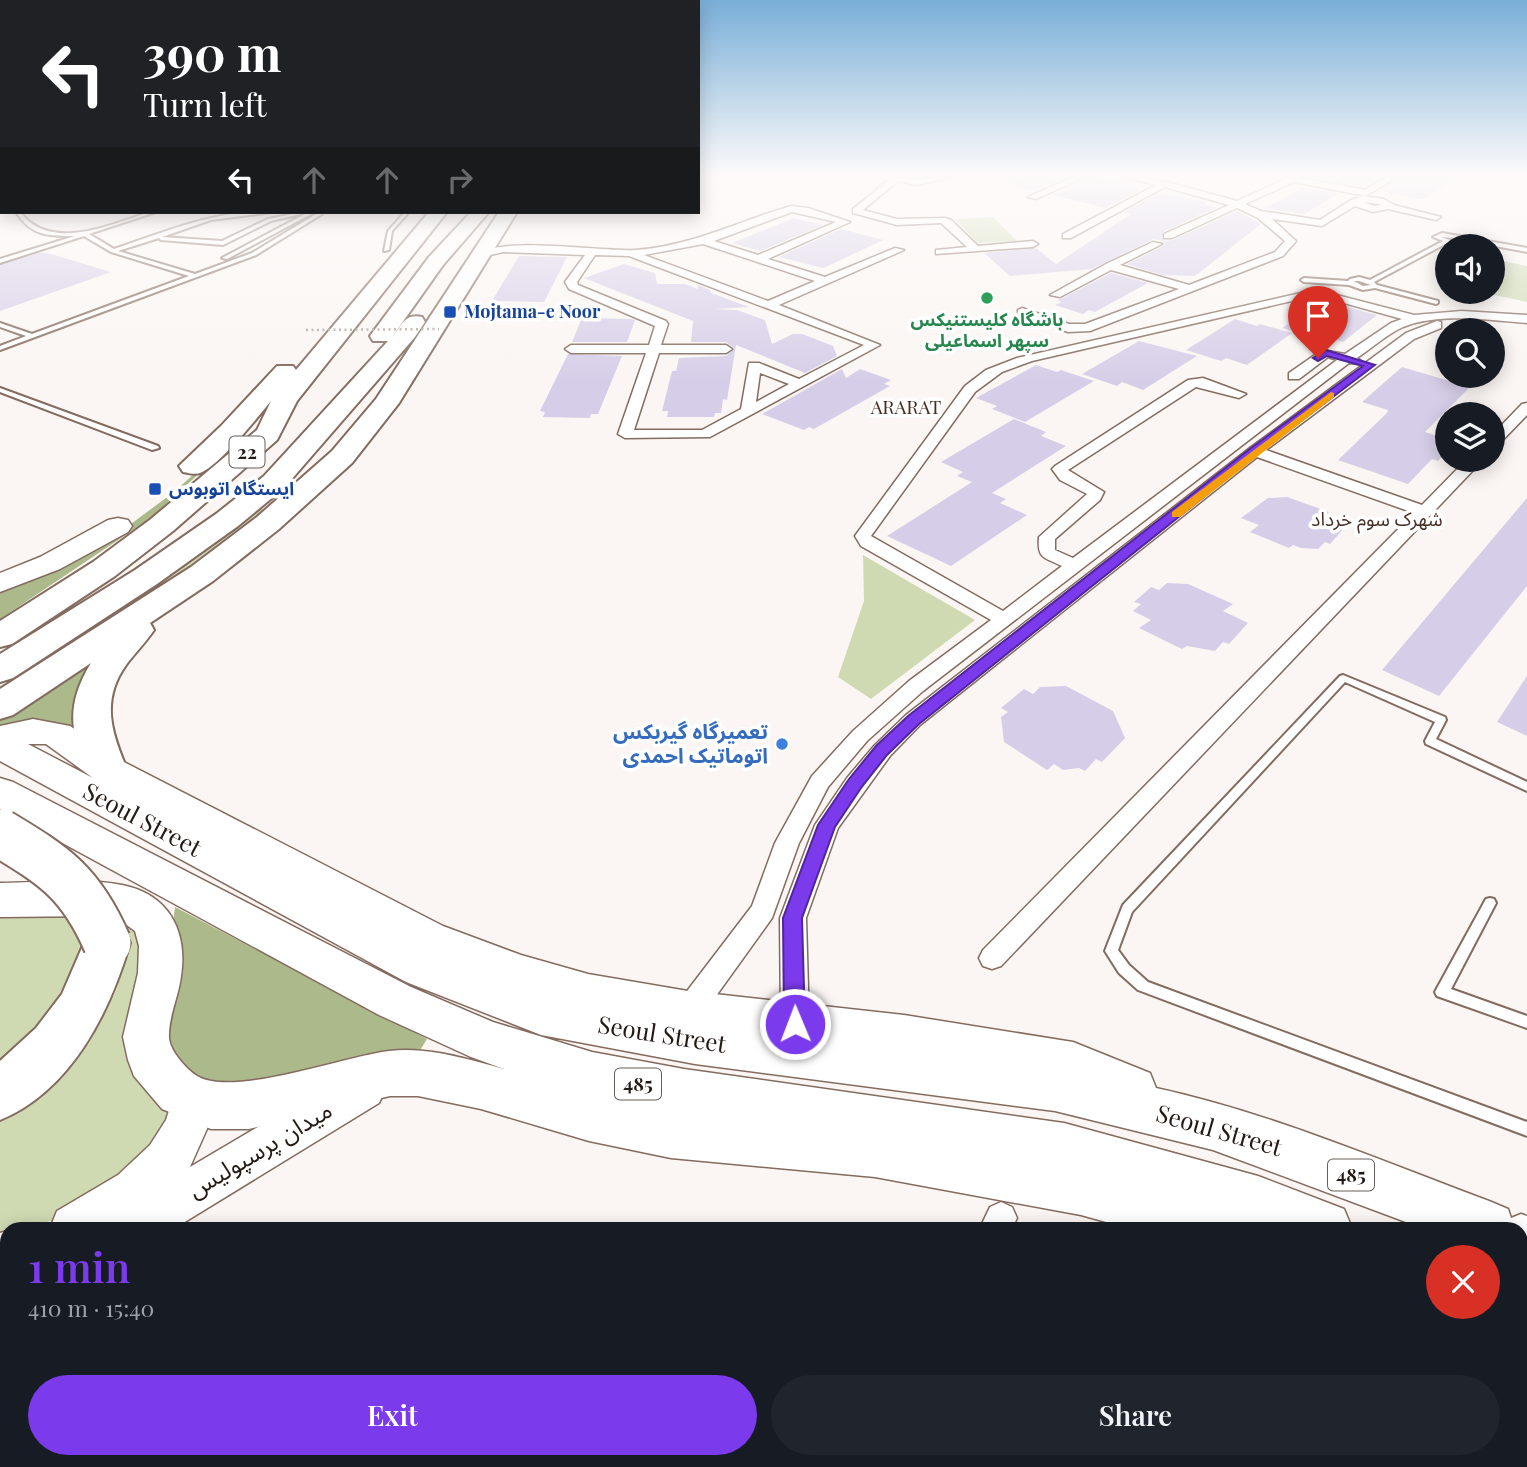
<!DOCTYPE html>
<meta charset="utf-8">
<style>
:root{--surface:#171b24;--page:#20242c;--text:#f1f3f6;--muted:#9ea1a6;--accent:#7c3aed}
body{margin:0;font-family:"Playfair Display","Noto Sans Arabic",serif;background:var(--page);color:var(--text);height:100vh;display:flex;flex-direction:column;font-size:26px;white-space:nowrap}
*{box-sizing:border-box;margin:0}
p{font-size:23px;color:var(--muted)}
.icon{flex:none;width:38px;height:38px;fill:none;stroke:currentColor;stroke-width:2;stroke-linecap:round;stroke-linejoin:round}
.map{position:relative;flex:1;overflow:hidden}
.sheet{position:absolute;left:0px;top:1222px;width:1528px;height:247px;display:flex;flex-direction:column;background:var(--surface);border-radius:21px 21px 0 0;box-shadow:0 4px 18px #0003}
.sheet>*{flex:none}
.banner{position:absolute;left:0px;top:0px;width:700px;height:214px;box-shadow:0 4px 18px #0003;background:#202124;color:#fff;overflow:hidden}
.tools{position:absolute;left:1435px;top:234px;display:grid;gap:14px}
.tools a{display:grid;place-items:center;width:70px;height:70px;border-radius:50%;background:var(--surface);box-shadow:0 4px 18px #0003;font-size:35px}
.pin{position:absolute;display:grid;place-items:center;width:60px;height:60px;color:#fff;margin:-72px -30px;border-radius:50% 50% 50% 0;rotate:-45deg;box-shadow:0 0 7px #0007}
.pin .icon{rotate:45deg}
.me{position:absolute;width:77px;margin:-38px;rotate:359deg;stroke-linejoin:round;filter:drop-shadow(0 0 5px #0008)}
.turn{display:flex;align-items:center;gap:24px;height:147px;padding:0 28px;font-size:32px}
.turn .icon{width:91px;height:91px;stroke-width:2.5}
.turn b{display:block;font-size:49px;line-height:60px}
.lanes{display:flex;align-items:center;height:66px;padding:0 28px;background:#0003;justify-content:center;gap:35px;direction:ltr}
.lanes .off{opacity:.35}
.round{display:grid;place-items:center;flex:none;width:74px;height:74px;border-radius:37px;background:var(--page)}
.summary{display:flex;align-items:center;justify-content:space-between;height:119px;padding:0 28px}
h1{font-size:42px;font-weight:600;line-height:52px;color:var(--accent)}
.primary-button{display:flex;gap:14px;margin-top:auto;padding:14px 28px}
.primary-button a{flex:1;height:80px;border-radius:42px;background:var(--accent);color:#fff;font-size:28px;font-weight:600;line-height:80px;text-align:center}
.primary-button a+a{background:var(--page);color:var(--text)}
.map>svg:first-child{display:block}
</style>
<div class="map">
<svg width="1527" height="1467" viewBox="0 0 1527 1467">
<rect width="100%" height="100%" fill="#fbf6f3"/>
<path fill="#cfdab3" d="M993,217L1017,241L977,243L955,219Z
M1493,259L1527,266V302L1481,292H1493Z
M259,509H273L0,703V686L133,603Z
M863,555L975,620L871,699L838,677L864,601Z
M63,905L80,927L81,958L75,990L0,1082V909Z
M131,915L146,927L133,1070L142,1087L165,1107L167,1119L160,1143L82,1207L34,1228H7V1237L0,1239V1116C38,1081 88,1046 112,999C125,975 127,942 131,915Z
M7,1278V1345L0,1356V1280Z"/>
<path fill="#abb98b" d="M244,432L151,518L0,619V590L116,535L174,492L237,435Z
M107,644L75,705L74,732L0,735V712Z
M175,907L427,1039L416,1057L299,1085L188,1083L160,1031Z"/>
<path fill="#d6cee8" d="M1008,176H1068L1035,191L1007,184Z
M1089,176L1131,183L1124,187L1141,190L1106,208L1052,195Z
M1324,176H1384L1365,187L1320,179Z
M1401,176H1451L1445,181L1450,182L1426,198L1417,199L1379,191Z
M1305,187L1339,193L1304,214L1265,208Z
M1159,193L1206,202L1203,205L1217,207L1163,232L1161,238L1164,241L1173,240L1237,211L1261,224L1195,276L1162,275L1127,264L1165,245L1163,241L1154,239L1091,269L1010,276L984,253L1036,248L1056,264L1131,214L1124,212Z
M794,218L823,225L760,251L732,243Z
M841,229L883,240L824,268L779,257Z
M38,253H48L111,272L0,311V265Z
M519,256L567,257L544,302L492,301Z
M624,264L655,273L657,284H685L698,289V285L710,290L711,293L749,307L715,309L737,310L765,320L772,344L793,334H802L833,346L837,356L805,373L736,345L727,400L723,399L721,413H715L714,417H667L668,411H662L672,371H676L679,358L726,356L734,348L726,342H691L693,321L584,278Z
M1111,273L1148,283L1095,312L1089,310L1083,314L1055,305L1062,302L1057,301Z
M1321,302L1333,303L1377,315L1343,342L1321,335L1317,338L1282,328Z
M582,318L632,319L635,320L627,342H572Z
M1235,319L1257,326L1260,324L1292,333L1247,365L1226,358L1221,361L1186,350Z
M1139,341L1197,356L1143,390L1122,382L1117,386L1082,374Z
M568,354L622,356L598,414H591L590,418L543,417L545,412L540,411Z
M1036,365L1057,372L1061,370L1094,381L1025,422L992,409L997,406L976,398Z
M1402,367L1470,387L1425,432L1447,439V451L1438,461L1432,459L1408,484L1338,460L1387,413L1388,410L1362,402Z
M842,369L846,378L860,369L891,380L884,384L890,386L814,429L809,427L804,430L762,414Z
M1014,419L1046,432L1041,436L1066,446L992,493L1006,499L1000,503L1027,515L951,566L887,536L972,482L957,476L963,472L941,462Z
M1287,497L1329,512L1322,519L1345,527L1330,544L1325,542L1318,549L1301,548L1293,545L1289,548L1250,532L1259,525L1241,518L1268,498Z
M1527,498V586L1439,696L1382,670Z
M1167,583L1188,584L1233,604L1223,611L1248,623L1229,644L1223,642L1215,651L1187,646L1182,649L1139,628L1151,620L1133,611L1141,604L1134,602L1151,587L1159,590Z
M1527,676V736L1497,722Z
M1066,686L1113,711L1125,738L1102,762L1096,759L1085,771L1079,768L1063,770L1054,764L1047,770L1004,742L1001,717L1008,712L1001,708L1024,689L1033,694L1040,687Z"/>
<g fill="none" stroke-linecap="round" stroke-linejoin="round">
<defs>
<path id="lane" d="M0,183H2V186H0Z
M16,212H20C51,253 111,224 150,212H156L89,234L114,249C165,232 218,209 273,212L211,220L162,237L222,241L268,219L302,212L305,213L271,221L223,245L161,240L159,238L118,251L195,274L252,253L318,213L322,214L256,255L0,350V346L26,336L0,327V323L32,334L189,276L111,252L84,236L0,263V259L75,236C48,236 31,236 16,212Z
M405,212H409L392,231L389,250L384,251L388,231Z
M307,213L311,214L227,259L222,258Z
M1442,233L1527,248V252L1462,240L1464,241L1447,243L1374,282L1377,285L1438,301V303L1436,304L1375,288L1363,290L1349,285L1304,282L1301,280L1304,278L1348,281L1350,279L1359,277L1370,280L1443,241L1433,237ZM1441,237L1455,238L1457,240H1450ZM1354,281H1359L1371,285L1363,286Z
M0,388L158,446L159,448L152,450L0,392Z
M1343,675L1445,717L1446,720L1436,739L1527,782V791L1426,744L1425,741L1435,722L1345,682L1132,912L1118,950L1129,965L1148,982L1527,1122V1136L1138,990L1119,973L1105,951L1123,905L1340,676Z
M1490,898L1494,899L1496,903L1451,989L1527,1016V1028L1437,996L1435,992L1486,899Z"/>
<path id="street" d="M878,176L917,179L957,176L917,185L898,181L863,210L897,219L945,218L951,220L978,246L1033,241L1038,244L1033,247L936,254V250L967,247L941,223L897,225L853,213V209L889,180Z
M1075,176H1087L1036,199L1028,197Z
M1121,176H1137L1175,184L1237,201L1292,176H1303L1302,178L1365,190L1389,176H1399L1366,196L1294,182L1245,204L1261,211L1320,220L1351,200L1363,196L1384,199L1394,205L1441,217L1436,220L1388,209L1373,212L1355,206L1322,226L1272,219L1296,241L1283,256L1090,331L1068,332L1018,314V310L1022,308L1069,324H1085L1179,289L1111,270L1060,297L1050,295L1106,264L1153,242L1162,244L1120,265L1189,285L1275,252L1285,241L1258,218L1237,208L1172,238H1164V234L1229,205L1165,187L1071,238H1063V234L1156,185ZM1363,202L1379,204L1381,205L1374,206Z
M791,206L808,208L850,222L768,259L825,277L895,248L904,250L779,305L880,345L710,437L625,438L618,434L646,353H571L565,349L571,345H649L655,326L569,289L565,282L585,255L503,252L482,257L477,254C503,236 600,252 636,250C691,246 739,221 791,206ZM792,212L836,222L758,255L714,241ZM703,244L815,281L768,301L644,255ZM595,255L629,256L864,345L799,379L759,363H749L741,409L702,430H634L659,353H726L732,349L726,345H661L668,324L666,321L578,285L577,282ZM760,373L789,384L756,402Z
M1305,292L1333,294L1414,315L1462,311L1527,315V323C1488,320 1440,312 1403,327C1387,334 1372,348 1357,358L1361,361L1360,364L1349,363L923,691L867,741L828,787L799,843L772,918L698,1021L688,1024L678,1021L674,1012L678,1003L752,906L775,843L812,776L853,731L909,681L991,620L861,546L855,536L965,386L986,370L1017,358ZM1305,298L1333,300L1402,319L1391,323L1345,354L1322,350L1289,373V379H1299L1328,357L1337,360L1073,558L1055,550V539L1100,500L1104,492L1068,470L1196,387L1239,398L1246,394L1203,378L1188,380L1055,466L1052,469L1060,480L1087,494L1039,537C1037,559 1044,557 1062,566L1003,611L871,536L975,392L1002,372L1032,361Z
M1437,321L1441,322V328L1414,339L1266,450L1422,505L1466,460H1482L1480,463L1001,966L992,969L983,966L979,958L983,950L1414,513L1257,457L920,725L890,756L838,828L806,918L809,1024L805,1033L795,1037L785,1033L781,1024L780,918L815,825L847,778L874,746L906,715L1250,448L1406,333Z
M1527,403V415L1498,445L1493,446V434L1522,404Z
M1001,1202L1012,1207L1017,1218L1012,1228H980L990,1207Z
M858,1461H895L893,1467H855Z"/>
<path id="secondary" d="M364,1067L379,1073L386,1088L379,1103L175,1228H50L57,1211L118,1175L150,1145L166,1120L178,1082L193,1076L208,1082L215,1097L210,1122L190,1167L349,1073Z
M7,1231V1279L0,1281V1233Z
M7,1347V1410L0,1413V1350Z"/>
<path id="primary" d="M118,518L128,520L132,526L128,532L60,569L0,592V573L40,557L108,520Z
M33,719L70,726L120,760L443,926L521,955L588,974L688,991L904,1015L1073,1042L1150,1073L1156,1088C1271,1113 1379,1160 1489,1201L1508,1209L1511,1218L1521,1214L1527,1216V1270L1521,1268V1228H1422L1213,1150L1055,1111L695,1064L541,1035L406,982L0,761V726ZM28,744H46L93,778Z
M0,778L13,782L411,987L493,1022L592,1052L684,1069L1064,1123L1258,1176L1344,1209L1352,1228H1259L1244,1224L1245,1228H1128L1081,1215L875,1177L671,1158L589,1141L481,1109L418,1096H390L249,1129H211L162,1109L134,1076L128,1060L123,1037L138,973L139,946L135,931L117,918L99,916L0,917V883C39,883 83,877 122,885C168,894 188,930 181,976C179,995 168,1018 169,1038C170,1051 186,1069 197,1076C233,1098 345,1056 389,1051C426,1046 468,1059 504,1069L471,1057L379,1015L0,809Z
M1521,1278L1527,1280V1368L1521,1365Z"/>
<path id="highway" d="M429,212H447L297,401L277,440L173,531L115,576L12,644L0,647V621L93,562L151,519L257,430L271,401C257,418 219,466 200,473C194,475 189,473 183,472L179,466L221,426L277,366H293L296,370Z
M471,212H489L443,265L392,337C402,326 404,313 422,317L425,322L415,337L284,488L238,526L157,584L13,678L0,682V654L135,570L216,514L264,476L388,341H373L370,336L429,257Z
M499,212H517L399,403L352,463L279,529L213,581L150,623L154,630C146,642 135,653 126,665C101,700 111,732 127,769L121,779L107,784L93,779C69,737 65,705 91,663L13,715L0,719V689L191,567L257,517L332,451L376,399Z
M107,923L124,929L130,943C110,1012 71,1091 0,1120V1061L36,1028L62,994L90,929Z"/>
</defs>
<use href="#lane" stroke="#836b5f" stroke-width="4"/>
<use href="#street" stroke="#836b5f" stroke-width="3"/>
<use href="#secondary" stroke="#836b5f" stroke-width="3"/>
<use href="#primary" stroke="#836b5f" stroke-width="3"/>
<use href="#highway" stroke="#836b5f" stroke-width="4"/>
<use href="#lane" fill="#fff" fill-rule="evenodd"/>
<use href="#street" fill="#fff" fill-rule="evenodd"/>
<use href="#secondary" fill="#fff" fill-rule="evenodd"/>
<use href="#primary" fill="#fff" fill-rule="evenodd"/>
<use href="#highway" fill="#fff" fill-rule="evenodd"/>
<defs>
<path id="highway-bridge" d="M0,833C55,866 81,883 107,943"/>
</defs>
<use href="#highway-bridge" stroke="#836b5f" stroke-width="51" stroke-linecap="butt"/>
<path stroke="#aea7a3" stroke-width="2.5" stroke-dasharray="2 3.5" stroke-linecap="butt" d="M306,330L439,329"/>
<use href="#highway-bridge" stroke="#fff" stroke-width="47"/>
</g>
<linearGradient id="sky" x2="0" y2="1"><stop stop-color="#79aed8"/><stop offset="0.46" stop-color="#fdfbfa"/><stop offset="1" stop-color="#fdfbfa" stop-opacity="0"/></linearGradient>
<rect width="1527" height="381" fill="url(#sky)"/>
<path fill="#7c3aed" stroke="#51269a" stroke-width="2" d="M1326,350L1375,365L1259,453L919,724L887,755L861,788L835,827L802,918L805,1024L802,1031L795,1034L788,1031L784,1024L783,918L818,825L849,779L876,746L908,716L1251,448L1363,366L1327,356L1318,361L1313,358Z"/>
<path fill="#f59e0b" d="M1331,392L1334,393V397L1180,517H1172V512Z"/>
<circle fill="#2e9e5b" stroke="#fff" stroke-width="2.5" cx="987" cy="298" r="7"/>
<g fill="#1a4fb4" stroke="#fff" stroke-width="2.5">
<rect x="443" y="305" width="14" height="14" rx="3.5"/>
<rect x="148" y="482" width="14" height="14" rx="3.5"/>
</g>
<circle fill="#3f7fe0" stroke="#fff" stroke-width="2.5" cx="782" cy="744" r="7"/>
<g text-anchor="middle" stroke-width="7" stroke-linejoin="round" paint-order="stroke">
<g font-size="18" font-weight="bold" fill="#164399" stroke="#fff" text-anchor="start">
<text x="464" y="318">Mojtama-e Noor</text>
<text x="169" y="495">ایستگاه اتوبوس</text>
</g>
<g font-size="18" font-weight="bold" fill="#27864d" stroke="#fff">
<text x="987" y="326">باشگاه کلیستنیکس<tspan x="987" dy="21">سپهر اسماعیلی</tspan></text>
</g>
<g font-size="19" fill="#442e24" stroke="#fff">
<text x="906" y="414">ARARAT</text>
<text x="1377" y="526">شهرک سوم خرداد</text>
</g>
<g fill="#fff" stroke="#655e5b" stroke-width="2">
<rect x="229.5" y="436.5" width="35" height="31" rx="5"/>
<rect x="615" y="1068.5" width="46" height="31" rx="5"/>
<rect x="1328" y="1159.5" width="46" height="31" rx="5"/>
</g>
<g font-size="19" font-weight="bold" fill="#231915">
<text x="247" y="459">22</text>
<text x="638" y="1091">485</text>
<text x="1351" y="1182">485</text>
</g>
<g font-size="21" font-weight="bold" fill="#366cbe" stroke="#fff" text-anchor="end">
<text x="768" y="739">تعمیرگاه گیربکس<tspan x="768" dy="24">اتوماتیک احمدی</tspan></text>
</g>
<g font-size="24" fill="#231915" stroke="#fff">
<text transform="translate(142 820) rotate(28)" y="8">Seoul Street</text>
<text transform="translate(662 1035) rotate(9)" y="8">Seoul Street</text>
<text transform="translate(1219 1131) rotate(16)" y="8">Seoul Street</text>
<text transform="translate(260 1150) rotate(-31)" y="8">میدان پرسپولیس</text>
</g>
</g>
</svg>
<div class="tools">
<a><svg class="icon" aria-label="sound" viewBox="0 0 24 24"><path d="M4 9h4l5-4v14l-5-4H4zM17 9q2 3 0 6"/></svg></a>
<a><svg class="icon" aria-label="search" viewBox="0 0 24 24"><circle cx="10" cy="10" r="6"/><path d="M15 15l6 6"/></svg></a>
<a><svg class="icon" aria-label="layers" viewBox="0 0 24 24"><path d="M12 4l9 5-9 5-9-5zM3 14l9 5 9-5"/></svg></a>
</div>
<div class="pin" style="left:1318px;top:358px;background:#d93025"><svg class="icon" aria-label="arrive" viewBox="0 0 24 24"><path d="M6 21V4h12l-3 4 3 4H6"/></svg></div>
<svg class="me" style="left:795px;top:1024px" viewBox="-20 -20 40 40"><circle r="17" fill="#7c3aed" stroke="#fff" stroke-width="3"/><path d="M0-11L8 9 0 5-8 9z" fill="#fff"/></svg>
<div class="banner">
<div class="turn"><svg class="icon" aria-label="left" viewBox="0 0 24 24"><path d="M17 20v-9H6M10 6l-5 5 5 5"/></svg><div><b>390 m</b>Turn left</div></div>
<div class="lanes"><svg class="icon" aria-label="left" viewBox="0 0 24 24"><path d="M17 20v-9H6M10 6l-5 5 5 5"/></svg><svg class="icon off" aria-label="ahead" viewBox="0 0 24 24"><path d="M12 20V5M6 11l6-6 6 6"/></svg><svg class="icon off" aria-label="ahead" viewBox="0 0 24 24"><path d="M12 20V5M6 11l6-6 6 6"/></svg><svg class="icon off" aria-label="right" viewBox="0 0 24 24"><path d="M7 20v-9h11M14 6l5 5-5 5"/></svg></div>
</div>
<section class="sheet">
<div class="summary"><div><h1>1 min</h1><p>410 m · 15:40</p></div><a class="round" style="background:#d93025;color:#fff"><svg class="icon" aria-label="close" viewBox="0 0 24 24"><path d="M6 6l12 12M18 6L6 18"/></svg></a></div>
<div class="primary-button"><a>Exit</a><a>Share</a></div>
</section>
</div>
